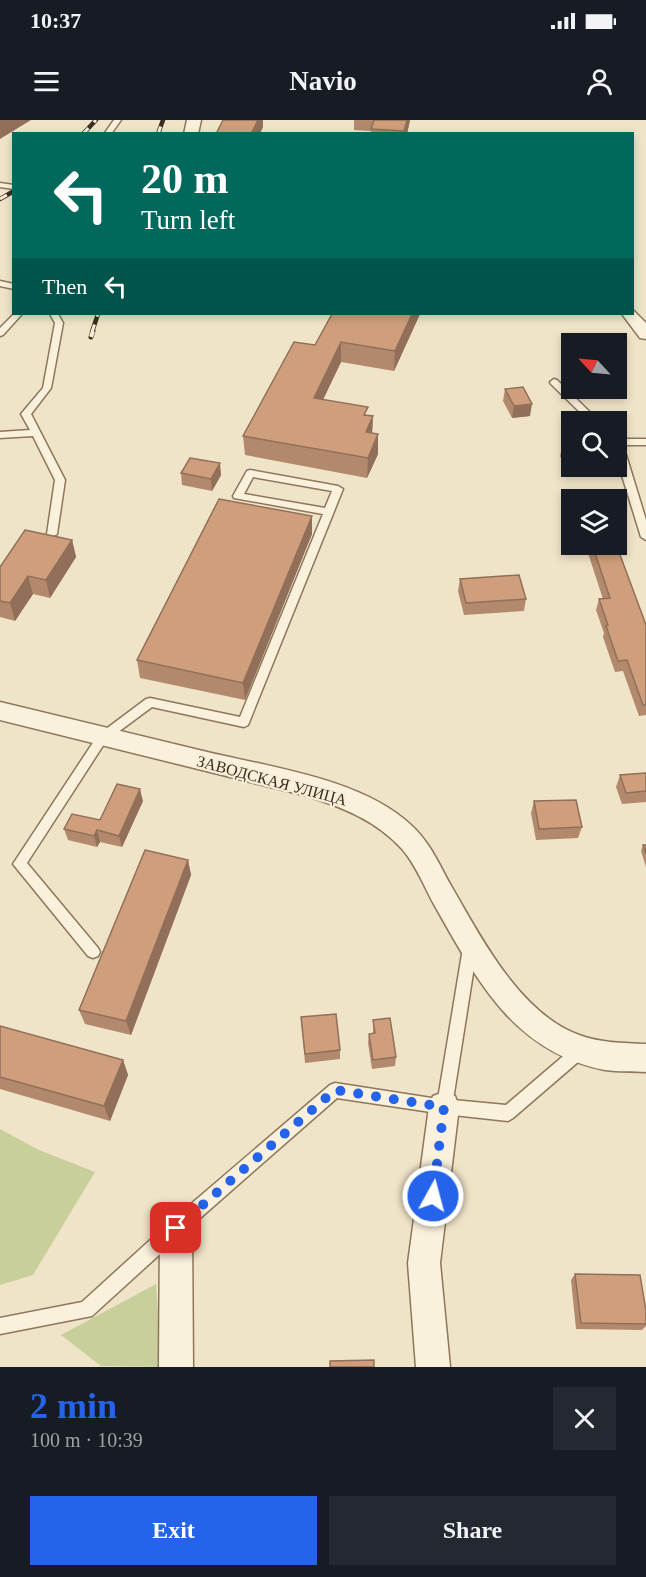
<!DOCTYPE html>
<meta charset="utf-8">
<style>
:root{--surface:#171b24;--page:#242831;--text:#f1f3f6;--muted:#9ea1a6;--accent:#2563eb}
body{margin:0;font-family:Georgia,serif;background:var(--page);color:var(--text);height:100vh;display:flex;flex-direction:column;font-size:22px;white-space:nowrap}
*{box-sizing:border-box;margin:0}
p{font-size:20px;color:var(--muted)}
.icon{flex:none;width:33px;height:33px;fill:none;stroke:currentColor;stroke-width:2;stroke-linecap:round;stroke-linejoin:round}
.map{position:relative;height:1247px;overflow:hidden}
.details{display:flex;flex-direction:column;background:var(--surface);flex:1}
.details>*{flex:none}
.guide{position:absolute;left:12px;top:12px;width:622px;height:183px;border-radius:0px;box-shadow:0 3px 9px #0003;background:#00695c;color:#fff;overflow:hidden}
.needle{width:39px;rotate:296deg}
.buttons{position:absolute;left:561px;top:213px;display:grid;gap:12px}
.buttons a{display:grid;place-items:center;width:66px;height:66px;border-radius:0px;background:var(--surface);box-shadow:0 3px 9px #0003;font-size:30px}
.pin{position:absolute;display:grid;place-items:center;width:51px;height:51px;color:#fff;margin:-26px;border-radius:12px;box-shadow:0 3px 9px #0006}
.me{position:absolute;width:66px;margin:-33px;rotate:7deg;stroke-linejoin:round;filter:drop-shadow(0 0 4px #0008)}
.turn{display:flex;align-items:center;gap:21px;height:126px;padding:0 30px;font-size:27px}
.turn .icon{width:78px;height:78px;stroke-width:2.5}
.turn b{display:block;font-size:42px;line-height:51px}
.then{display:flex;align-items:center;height:57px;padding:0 30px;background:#0003;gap:12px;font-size:22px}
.round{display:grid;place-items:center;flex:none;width:63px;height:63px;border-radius:0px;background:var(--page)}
.headline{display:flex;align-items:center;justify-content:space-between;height:102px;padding:0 30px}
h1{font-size:36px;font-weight:800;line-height:45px;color:var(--accent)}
.primary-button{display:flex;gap:12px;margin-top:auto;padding:12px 30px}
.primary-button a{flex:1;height:69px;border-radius:0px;background:var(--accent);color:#fff;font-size:24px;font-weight:800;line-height:69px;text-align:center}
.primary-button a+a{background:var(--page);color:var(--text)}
.status{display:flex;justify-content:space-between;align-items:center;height:42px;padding:0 30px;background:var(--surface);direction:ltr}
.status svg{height:16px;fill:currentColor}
header{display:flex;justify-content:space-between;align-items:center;height:78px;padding:0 30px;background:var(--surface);font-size:27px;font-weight:800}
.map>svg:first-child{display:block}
</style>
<div class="status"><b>10:37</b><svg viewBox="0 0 49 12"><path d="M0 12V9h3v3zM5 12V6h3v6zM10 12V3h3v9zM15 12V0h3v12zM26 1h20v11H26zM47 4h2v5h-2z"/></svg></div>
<header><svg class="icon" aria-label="menu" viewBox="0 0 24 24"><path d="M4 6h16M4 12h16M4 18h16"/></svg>Navio<svg class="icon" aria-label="person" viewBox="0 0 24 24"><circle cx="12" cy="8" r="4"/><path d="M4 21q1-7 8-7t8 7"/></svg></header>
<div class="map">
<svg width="646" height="1247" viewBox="0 0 646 1247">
<rect width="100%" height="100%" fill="#f0e4c8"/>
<path fill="#c9cf9b" d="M0,1009L39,1030L95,1052L33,1155L0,1165Z
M156,1164L162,1247L101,1246L61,1215Z"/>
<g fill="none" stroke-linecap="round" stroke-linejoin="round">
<defs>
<path id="lane" d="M114,0H121L111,14H104Z
M0,63L14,65V69L0,67Z
M0,161L14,164V169L0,166Z
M14,194H22L3,215L0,216V208Z
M50,194H58L63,203L51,268L31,294L65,360L57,414L52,417L47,414L55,360L33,316L0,318V312L30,310L21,294L43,268L55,203Z
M554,259L557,260L600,302H590L551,264L550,262Z
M616,319H646V325H623L646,400V420L641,417L616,336Z
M250,350L338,366L343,369L248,605L244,607L152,587L106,621L27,743L98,828L100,832L98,836L93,838L88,836L13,744L98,615L146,579L150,578L240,597L323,394L234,378L233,376L247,351ZM253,357L332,371L325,388L244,374Z
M470,822L475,824L477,828L453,980L506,985L575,926L580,924L585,926L587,931L585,936L513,998L508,1001L444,994L337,978L182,1114L92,1196L0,1214V1198L82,1182L170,1102L330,965L335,963L438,979L463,828L465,824Z"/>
<path id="street" d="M187,0H201L198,14H184Z
M633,190L646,203V219L640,218L622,194H633Z
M0,582C68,598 136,615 203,631C268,647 361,658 411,705C431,723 440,747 453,769C482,820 521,894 579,915C601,923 623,923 646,924V952C633,951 618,952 605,950C514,932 478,862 436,788C425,769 417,746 402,729C377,701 342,687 307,676L0,600Z
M444,972L455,976L459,987L440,1143L450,1247H416L408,1143L429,987L433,976Z
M176,1092L187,1097L192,1108L193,1247H159L160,1108L165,1097Z"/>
</defs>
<use href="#lane" stroke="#8d765c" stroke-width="3"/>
<use href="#street" stroke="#8d765c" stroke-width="3"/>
<use href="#lane" fill="#faf1dc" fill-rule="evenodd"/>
<use href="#street" fill="#faf1dc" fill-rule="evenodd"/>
<defs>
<path id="rail-far1" d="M83,14L96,0
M158,14L163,0
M0,79L14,71
M92,212L98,194"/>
<path id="rail" d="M91,217L93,211"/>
</defs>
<use href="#rail-far1" stroke="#3d2e20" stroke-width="4.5"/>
<use href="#rail" stroke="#3d2e20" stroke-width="5"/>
<use href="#rail-far1" stroke="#f7eed8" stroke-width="3" stroke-dasharray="8" stroke-linecap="butt"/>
<use href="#rail" stroke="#f7eed8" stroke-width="4" stroke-dasharray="10" stroke-linecap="butt"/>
</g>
<path fill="#b2896c" d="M354,0H410L407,14H371V11L354,10Z
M332,194H420L394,251L341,242L323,280L367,295L373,296L372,313L378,334L367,358L245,335L243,316L315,225Z
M505,269L530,296L512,298L503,281Z
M572,323V346H590L588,355L568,357L560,336L563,324Z
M181,353L221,355L212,371L182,365Z
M312,396V414L245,580L140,558L137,540Z
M72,420L76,437L50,478L33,474L15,501L0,497V447Z
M585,424H616L646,505V595L639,596L623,551L615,552L603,517L604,513L596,490L599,479H603Z
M460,459L526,479L524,491L464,495L458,471Z
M646,653V682L622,684L616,667L620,655Z
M143,681L122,727L100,722L97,727L68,720L64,709L100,700Z
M534,681L582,707L578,718L536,720L531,693Z
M643,725H646V747L641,731Z
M188,740L191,755L131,915L85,904L79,890Z
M301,897L340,930V939L305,943Z
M373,900L396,937L395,946L372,949L368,923L369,914L373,913Z
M0,906L123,940L128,955L110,1001L0,969Z
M575,1154L646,1191V1206L642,1210L576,1209L571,1160Z"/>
<path fill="#916f58" d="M0,0H31L0,19Z
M257,0H263V7L260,14H251Z
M407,0H410L407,14H404Z
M412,194H420L394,251L395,231Z
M341,222V242L314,298V278Z
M532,284L530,296L512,298L514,286Z
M373,296L372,316L366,312Z
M378,314V334L367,358L368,338Z
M220,343L221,355L212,371L211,359Z
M312,396V414L245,580L243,563Z
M72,420L76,437L50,478L46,460Z
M28,456L33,474L15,501L10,483Z
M140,669L143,681L122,727L119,716Z
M97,710L100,722L97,727L94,716Z
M188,740L191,755L131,915L126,901Z
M123,940L128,955L110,1001L104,986Z"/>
<path fill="#cf9f7d" stroke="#916f58" stroke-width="1.5" d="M223,0H258L251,14H216Z
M374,0H407L404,11L371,9Z
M332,194H412L395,231L341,222L314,278L368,287L364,295L373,296L366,312L378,314L368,338L243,316L294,222L315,225Z
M523,267L532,284L514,286L505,269Z
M572,323V344H570L563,324Z
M190,338L220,343L211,359L181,353Z
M219,379L312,396L243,563L137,540Z
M25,410L72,420L46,460L28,456L10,483L0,481V447Z
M592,424H616L646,505V585H643L627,540L618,541L606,506L608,505L599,479L610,478Z
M519,455L526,479L466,483L460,459Z
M646,653V671L626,673L620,655Z
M117,664L140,669L119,716L97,710L94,716L64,709L72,694L100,700Z
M576,680L582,707L539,709L534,681Z
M643,725H646V734Z
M145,730L188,740L126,901L79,890Z
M336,894L340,930L305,934L301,897Z
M390,898L396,937L373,940L369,914L375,913L373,900Z
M0,906L123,940L104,986L0,957Z
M575,1154L640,1155L646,1191V1204L581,1203Z
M374,1240V1247H330V1241Z"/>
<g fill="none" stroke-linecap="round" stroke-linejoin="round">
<path stroke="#2563eb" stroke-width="10" stroke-dasharray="0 18" d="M176,1108L335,970L444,987L433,1076"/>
</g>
<g text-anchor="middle" stroke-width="4.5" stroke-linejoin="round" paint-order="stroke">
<g font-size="16" fill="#3d2e20" stroke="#f7eed8">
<text transform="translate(272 660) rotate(15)" y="6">ЗАВОДСКАЯ УЛИЦА</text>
</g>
</g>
</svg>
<div class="buttons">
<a><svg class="needle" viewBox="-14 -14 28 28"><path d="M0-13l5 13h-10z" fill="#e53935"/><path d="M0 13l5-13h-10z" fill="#9ea1a6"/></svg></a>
<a><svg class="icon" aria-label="search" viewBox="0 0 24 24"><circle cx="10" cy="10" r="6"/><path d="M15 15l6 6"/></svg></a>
<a><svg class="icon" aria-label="layers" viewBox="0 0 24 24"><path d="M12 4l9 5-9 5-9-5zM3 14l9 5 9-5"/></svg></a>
</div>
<div class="pin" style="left:176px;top:1108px;background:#d93025"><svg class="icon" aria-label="arrive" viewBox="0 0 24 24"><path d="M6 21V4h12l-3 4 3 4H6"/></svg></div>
<svg class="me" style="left:433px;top:1076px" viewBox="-20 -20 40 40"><circle r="17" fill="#2563eb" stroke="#fff" stroke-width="3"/><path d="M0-11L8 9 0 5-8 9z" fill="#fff"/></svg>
<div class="guide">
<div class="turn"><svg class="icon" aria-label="left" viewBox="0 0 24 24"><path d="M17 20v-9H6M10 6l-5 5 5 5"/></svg><div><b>20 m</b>Turn left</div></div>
<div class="then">Then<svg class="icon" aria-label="left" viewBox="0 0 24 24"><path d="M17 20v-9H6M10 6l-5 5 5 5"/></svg></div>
</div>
</div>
<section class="details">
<div class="headline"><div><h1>2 min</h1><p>100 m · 10:39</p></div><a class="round"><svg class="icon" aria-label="close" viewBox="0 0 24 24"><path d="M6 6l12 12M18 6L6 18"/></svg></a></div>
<div class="primary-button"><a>Exit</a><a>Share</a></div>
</section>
